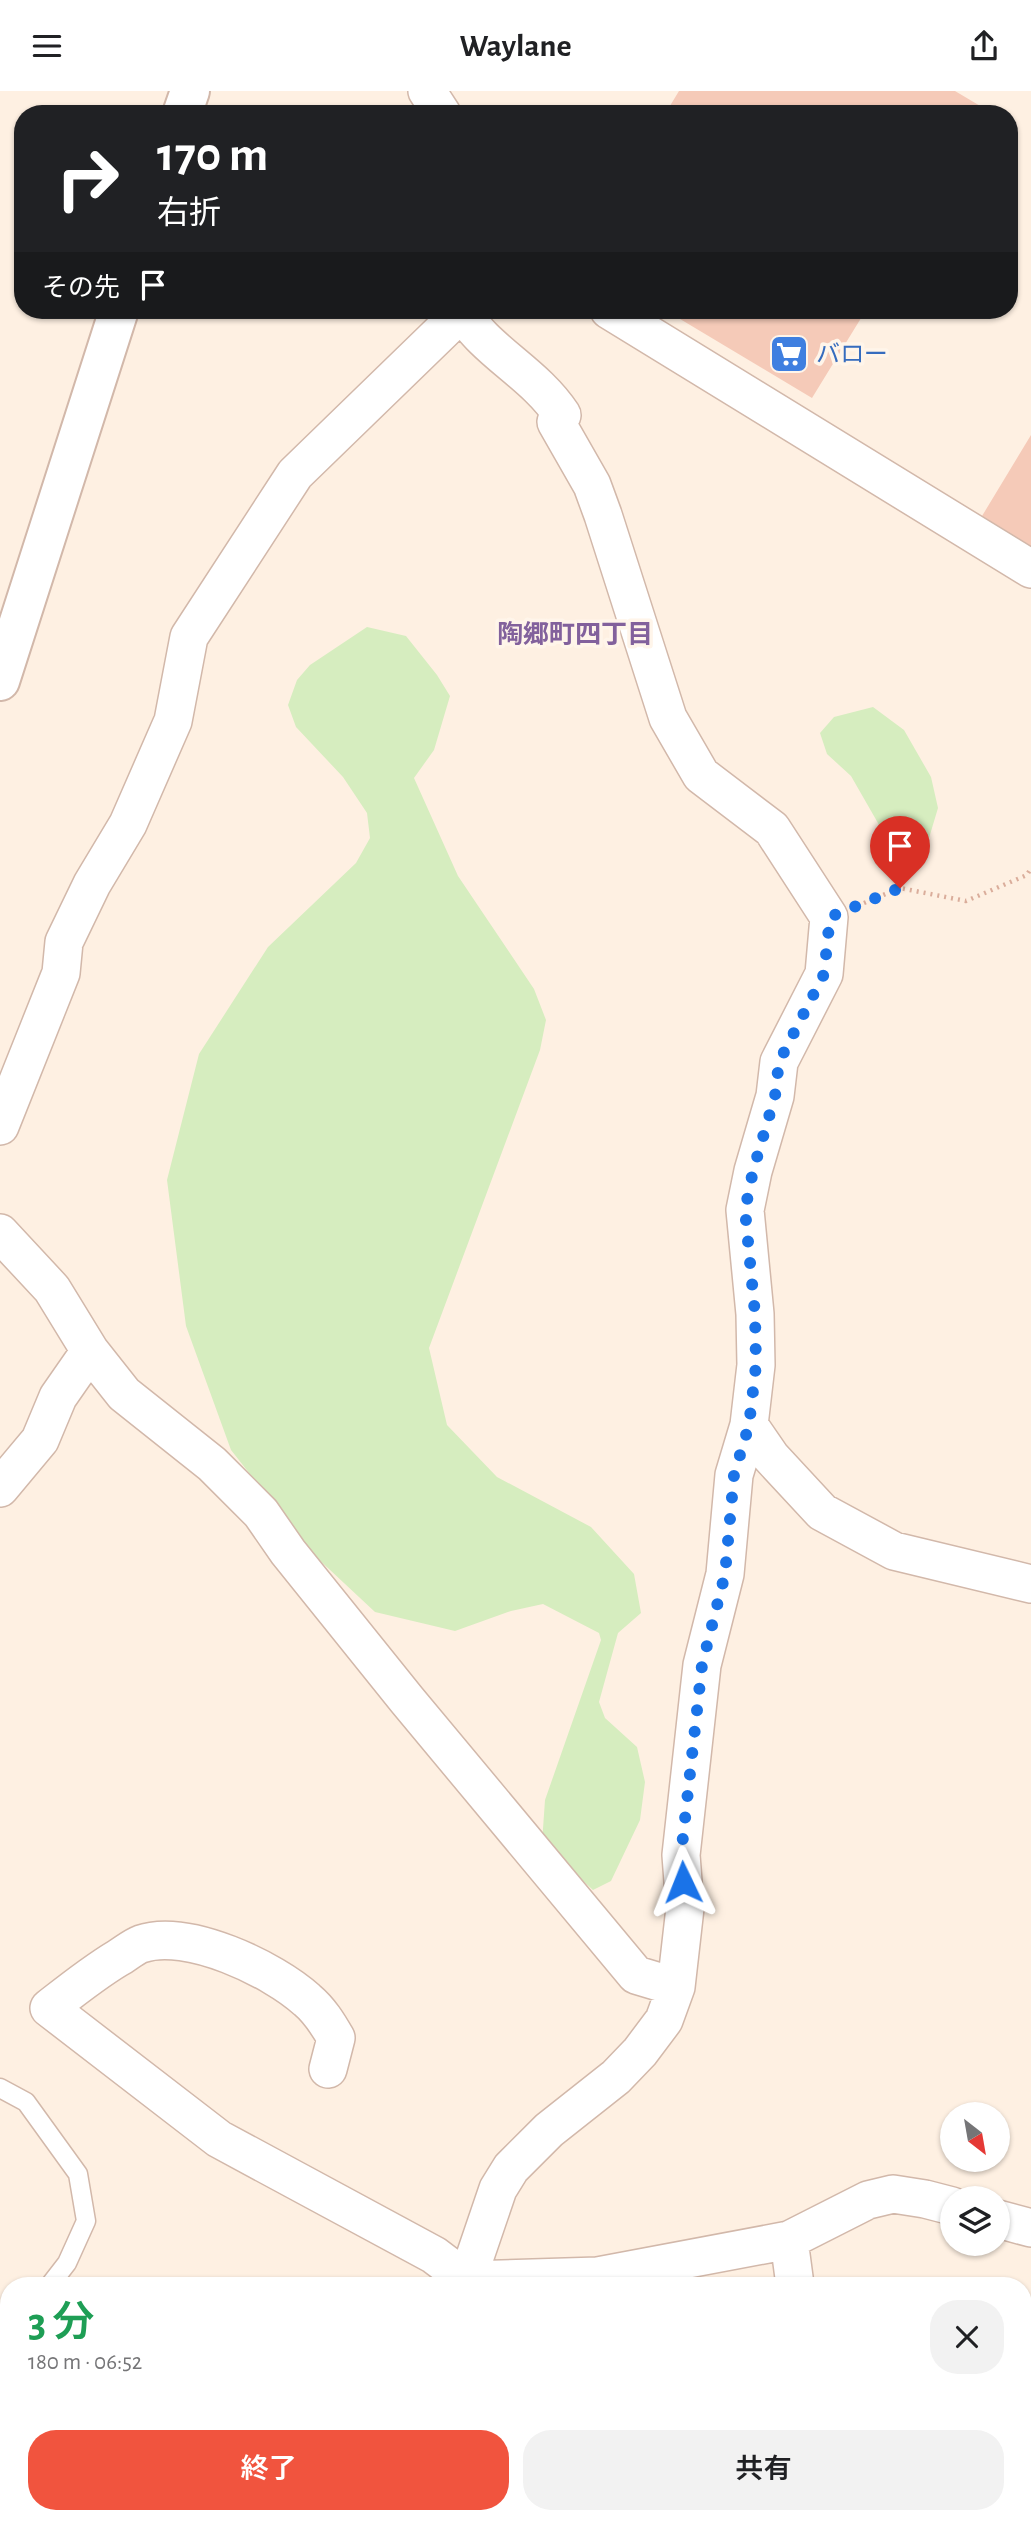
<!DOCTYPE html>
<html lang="ja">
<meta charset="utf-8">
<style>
:root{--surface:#fff;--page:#f2f2f2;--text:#202124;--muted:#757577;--accent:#f1543e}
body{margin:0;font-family:"Alegreya Sans","Noto Sans JP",sans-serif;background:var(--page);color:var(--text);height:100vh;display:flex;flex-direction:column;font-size:26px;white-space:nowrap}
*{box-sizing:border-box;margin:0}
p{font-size:23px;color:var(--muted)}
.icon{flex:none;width:38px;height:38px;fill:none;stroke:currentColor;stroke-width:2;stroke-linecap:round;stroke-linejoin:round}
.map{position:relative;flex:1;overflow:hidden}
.side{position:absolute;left:0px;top:2186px;width:1032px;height:247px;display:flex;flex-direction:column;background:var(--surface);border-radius:28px 28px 0 0;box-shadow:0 2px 5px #0004}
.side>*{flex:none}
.banner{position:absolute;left:14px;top:14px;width:1004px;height:214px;border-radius:28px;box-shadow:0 2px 5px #0004;background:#202124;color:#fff;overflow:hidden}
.needle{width:46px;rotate:149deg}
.buttons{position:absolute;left:940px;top:2011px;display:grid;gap:14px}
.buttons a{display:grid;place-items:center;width:70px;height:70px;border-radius:50%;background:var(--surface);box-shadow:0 2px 5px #0004;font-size:35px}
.pin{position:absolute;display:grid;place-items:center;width:60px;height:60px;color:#fff;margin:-72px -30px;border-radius:50% 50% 50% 0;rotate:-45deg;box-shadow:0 0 7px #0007}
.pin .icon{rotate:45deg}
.me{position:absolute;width:77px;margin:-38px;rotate:358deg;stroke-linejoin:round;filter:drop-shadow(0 0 5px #0008)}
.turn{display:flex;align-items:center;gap:24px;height:147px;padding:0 28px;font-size:32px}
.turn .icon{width:91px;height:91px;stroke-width:2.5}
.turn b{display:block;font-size:49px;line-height:60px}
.then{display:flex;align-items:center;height:66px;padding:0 28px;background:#0003;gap:14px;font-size:26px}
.round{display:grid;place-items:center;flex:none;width:74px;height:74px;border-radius:28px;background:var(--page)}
.overview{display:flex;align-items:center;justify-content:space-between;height:119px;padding:0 28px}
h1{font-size:42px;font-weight:600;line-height:52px;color:#1e9e55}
.action{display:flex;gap:14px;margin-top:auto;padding:14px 28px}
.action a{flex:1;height:80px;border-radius:28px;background:var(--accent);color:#fff;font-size:28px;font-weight:600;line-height:80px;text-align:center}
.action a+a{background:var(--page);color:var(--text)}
header{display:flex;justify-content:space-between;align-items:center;height:91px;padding:0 28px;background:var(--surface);font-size:32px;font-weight:600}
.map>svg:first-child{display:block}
</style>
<header><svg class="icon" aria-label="menu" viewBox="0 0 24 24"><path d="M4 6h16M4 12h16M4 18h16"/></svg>Waylane<svg class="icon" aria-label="share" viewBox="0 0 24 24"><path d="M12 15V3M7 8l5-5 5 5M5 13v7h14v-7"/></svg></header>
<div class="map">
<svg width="1031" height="2431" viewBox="0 0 1031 2431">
<rect width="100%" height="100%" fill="#fef0e2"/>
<path fill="#d6edbf" d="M367,536L406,545L437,584L450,605L434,659L414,687L458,785L534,898L546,929L540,959L429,1257L447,1334L497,1386L591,1436L634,1483L641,1522L618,1542L599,1611L605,1627L637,1656L645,1691L640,1729L611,1790L593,1799L542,1752L545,1709L601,1549L599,1542L543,1513L511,1520L455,1540L375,1521L314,1464L231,1359L186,1235L167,1089L199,963L268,856L356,772L370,747L367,722L343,686L296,636L288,614L297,589L310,574Z
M873,616L904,639L931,686L938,717L929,747L906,757L890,753L851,685L827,663L820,642L834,626Z"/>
<path fill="#f5cab8" d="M679,0H955L987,19L985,23H665Z
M665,219H866L812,307Z
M1031,344V461L979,430Z"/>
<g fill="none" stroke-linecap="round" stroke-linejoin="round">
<defs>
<path id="service" d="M0,1997L26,2011L78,2083L86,2130L67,2172L50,2194
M0,2259L9,2248
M0,2329L9,2342
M122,2424L133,2431"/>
<path id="minor" d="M427,0L442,23
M609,219L1031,478
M0,1035L61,882L64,851L92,793L128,733L173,630L189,546L295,383L464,219
M0,1142L52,1198L90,1260L124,1303L212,1373L261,1422L288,1461L407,1609L636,1884L676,1896
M749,1334L771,1366L822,1421L894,1460L1031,1493
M0,1397L40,1349L58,1306L90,1260
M328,1978L336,1947C328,1933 320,1920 307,1909C273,1878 187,1837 141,1853C133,1856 125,1863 118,1867C93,1882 72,1899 49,1917L219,2048L434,2164L467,2189L598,2185L789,2149L868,2109L893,2103L925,2108L952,2115
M998,2128L1031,2137
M789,2149L795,2194
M460,2194L467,2189L498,2098L511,2077L549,2039L616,1986L640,1961L664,1929L676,1896L685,1817L681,1764L702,1574L725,1483L734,1384L749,1334L756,1274L755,1223L745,1119L753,1080L775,1005L779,971L824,883L829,826L772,738L701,684L668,627L603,424L592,394L556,331L562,324C541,292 509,273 483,247C475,239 468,230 461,222
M1024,2289L1031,2288
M161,2431L166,2424
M402,2431L404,2424"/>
<path id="tertiary" d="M182,23L190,0
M0,590L119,219"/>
</defs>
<use href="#service" stroke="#d2b8aa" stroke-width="21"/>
<use href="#minor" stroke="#d2b8aa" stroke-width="40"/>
<use href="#tertiary" stroke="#d2b8aa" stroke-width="42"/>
<path stroke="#daad9b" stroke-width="4.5" stroke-dasharray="2 5" stroke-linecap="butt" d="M864,812L900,797L966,810L1027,784L1031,777"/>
<use href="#service" stroke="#fff" stroke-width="18"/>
<use href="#minor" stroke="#fff" stroke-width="37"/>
<use href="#tertiary" stroke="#fff" stroke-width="38"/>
</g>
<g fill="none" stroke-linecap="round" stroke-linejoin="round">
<path stroke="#1a73e8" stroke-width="12" stroke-dasharray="0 21.6" d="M683,1791L681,1764L702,1574L725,1483L734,1384L749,1334L756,1274L755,1223L745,1119L753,1080L775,1005L779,971L824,883L830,826L900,797"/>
</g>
<defs>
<symbol id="supermarket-square" viewBox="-11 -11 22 22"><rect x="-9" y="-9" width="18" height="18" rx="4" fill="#3f7fe0" stroke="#fff5ea"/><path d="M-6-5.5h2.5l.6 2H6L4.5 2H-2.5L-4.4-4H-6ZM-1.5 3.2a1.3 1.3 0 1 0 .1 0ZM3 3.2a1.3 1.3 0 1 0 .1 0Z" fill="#fff"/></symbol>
</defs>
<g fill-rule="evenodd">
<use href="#supermarket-square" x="767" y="241" width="44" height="44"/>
</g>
<g text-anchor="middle" stroke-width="7" stroke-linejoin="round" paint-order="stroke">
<g font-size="24" fill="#366cbe" stroke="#fff5ea" text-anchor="start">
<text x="816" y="271">バロー</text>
</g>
<g font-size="26" font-weight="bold" fill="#82619c" stroke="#fff5ea">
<text x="575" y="552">陶郷町四丁目</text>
</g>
</g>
</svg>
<div class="buttons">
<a><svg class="needle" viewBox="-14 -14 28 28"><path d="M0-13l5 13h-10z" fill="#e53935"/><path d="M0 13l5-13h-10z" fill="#757577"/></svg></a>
<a><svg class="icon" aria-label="layers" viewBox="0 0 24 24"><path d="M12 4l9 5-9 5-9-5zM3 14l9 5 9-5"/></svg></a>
</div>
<div class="pin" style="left:900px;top:797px;background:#d93025"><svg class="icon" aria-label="arrive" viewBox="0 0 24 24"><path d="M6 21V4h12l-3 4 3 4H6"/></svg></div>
<svg class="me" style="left:683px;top:1791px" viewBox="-20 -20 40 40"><path d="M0-17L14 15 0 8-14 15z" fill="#1a73e8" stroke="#fff" stroke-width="4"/></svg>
<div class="banner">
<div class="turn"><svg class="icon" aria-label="right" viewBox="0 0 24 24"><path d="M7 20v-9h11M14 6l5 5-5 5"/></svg><div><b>170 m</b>右折</div></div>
<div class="then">その先<svg class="icon" aria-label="arrive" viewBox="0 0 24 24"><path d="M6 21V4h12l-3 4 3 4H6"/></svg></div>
</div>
<section class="side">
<div class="overview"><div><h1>3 分</h1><p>180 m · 06:52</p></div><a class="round"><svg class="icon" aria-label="close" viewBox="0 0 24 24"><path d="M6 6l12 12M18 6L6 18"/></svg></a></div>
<div class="action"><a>終了</a><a>共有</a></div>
</section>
</div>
